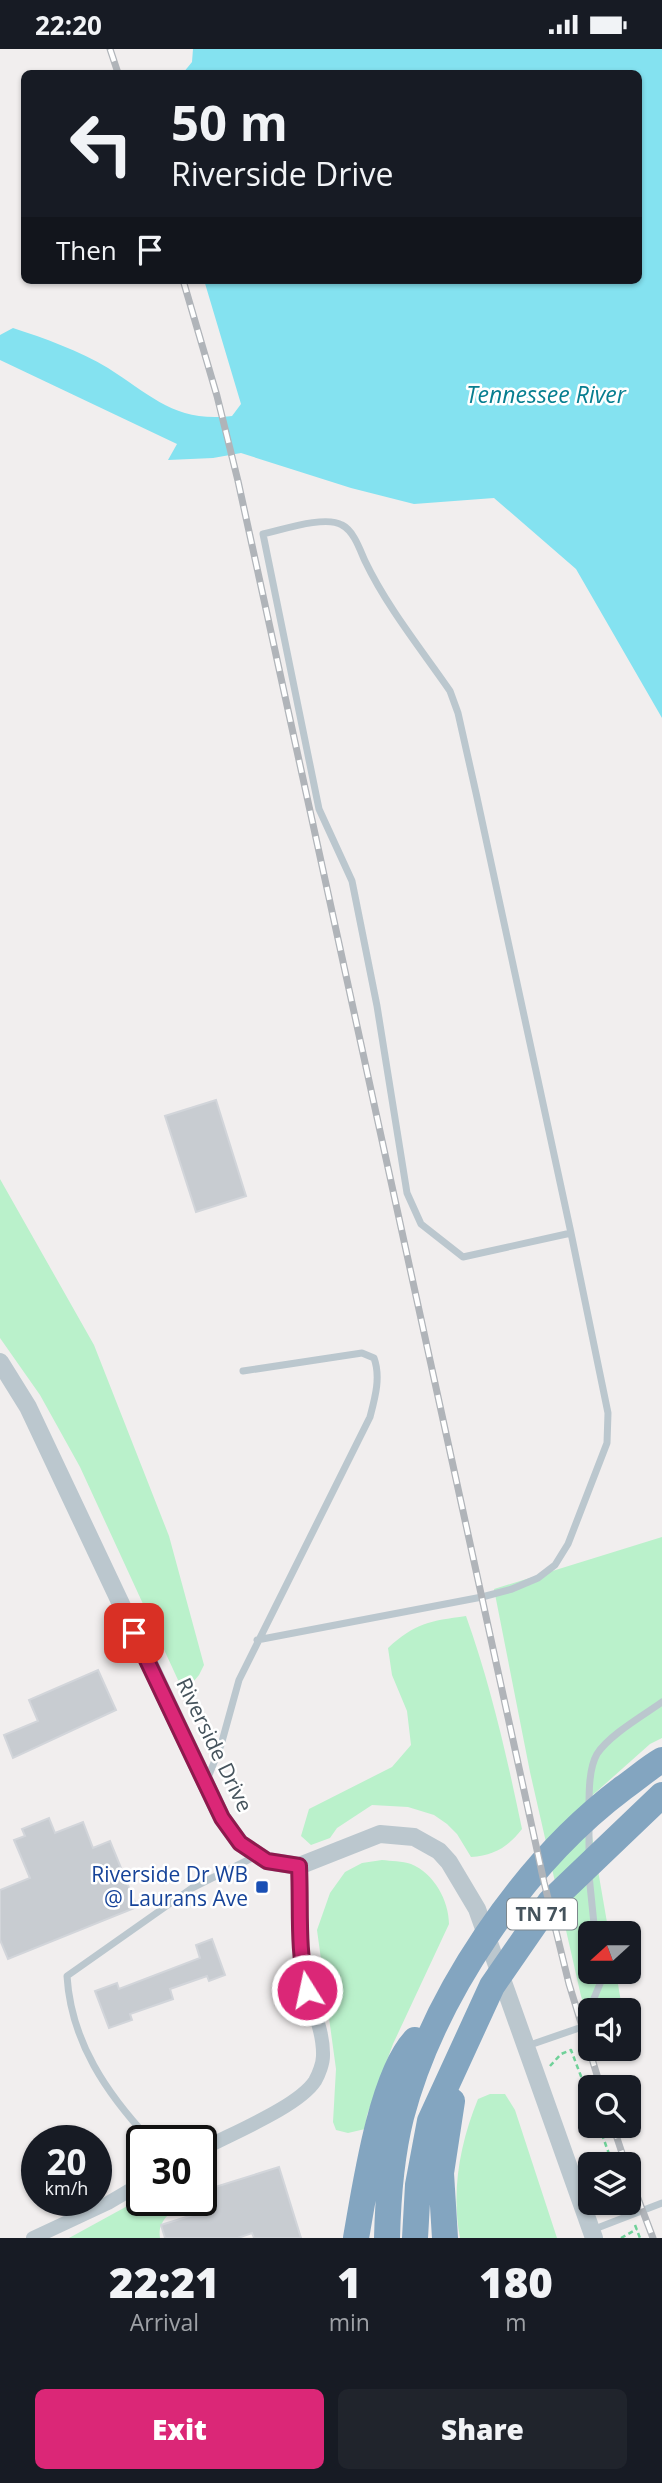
<!DOCTYPE html>
<style>
:root{--surface:#171b24;--page:#20242c;--text:#f1f3f6;--muted:#9ea1a6;--accent:#db2777}
body{margin:0;font-family:"Open Sans",sans-serif;background:var(--page);color:var(--text);height:100vh;display:flex;flex-direction:column;font-size:26px;white-space:nowrap}
*{box-sizing:border-box;margin:0}
p{font-size:23px;color:var(--muted)}
.icon{flex:none;width:38px;height:38px;fill:none;stroke:currentColor;stroke-width:2;stroke-linecap:round;stroke-linejoin:round}
.map{position:relative;height:2189px;overflow:hidden}
.panel{display:flex;flex-direction:column;background:var(--surface);flex:1}
.panel>*{flex:none}
.banner{position:absolute;left:21px;top:21px;width:621px;height:214px;border-radius:10px;box-shadow:0 2px 5px #0004;background:#171b24;color:var(--text);overflow:hidden}
.needle{width:46px;rotate:249deg}
.fabs{position:absolute;left:578px;top:1872px;display:grid;gap:14px}
.fabs a{display:grid;place-items:center;width:63px;height:63px;border-radius:10px;background:var(--surface);box-shadow:0 2px 5px #0004;font-size:35px}
.speed{position:absolute;left:21px;top:2076px;display:flex;gap:14px;font-size:35px;font-weight:700;text-align:center}
.speed>*{display:grid;place-content:center;width:91px;height:91px;border-radius:50%;background:var(--surface);box-shadow:0 2px 5px #0004;line-height:1}
.speed small{font-size:18px;font-weight:400}
.speed .limit{border:4px solid #111;border-radius:10px;background:#fff;color:#111}
.pin{position:absolute;display:grid;place-items:center;width:60px;height:60px;color:#fff;margin:-30px;border-radius:14px;box-shadow:0 4px 10px #0006}
.me{position:absolute;width:77px;margin:-38px;rotate:350deg;stroke-linejoin:round;filter:drop-shadow(0 0 5px #0008)}
.turn{display:flex;align-items:center;gap:24px;height:147px;padding:0 35px;font-size:32px}
.turn .icon{width:91px;height:91px;stroke-width:2.5}
.turn b{display:block;font-size:49px;line-height:60px}
.then{display:flex;align-items:center;height:66px;padding:0 35px;background:#0003;gap:14px;font-size:26px}
.eta{display:flex;justify-content:space-evenly;align-items:center;height:119px;text-align:center}
.eta b{font-size:42px;font-weight:800;line-height:49px}
.primary-button{display:flex;gap:14px;margin-top:auto;padding:14px 35px}
.primary-button a{flex:1;height:80px;border-radius:10px;background:var(--accent);color:#fff;font-size:28px;font-weight:800;line-height:80px;text-align:center}
.primary-button a+a{background:var(--page);color:var(--text)}
.status{display:flex;justify-content:space-between;align-items:center;height:49px;padding:0 35px;background:var(--surface);direction:ltr}
.status svg{height:19px;fill:currentColor}
.map>svg:first-child{display:block}
</style>
<div class="status"><b>22:20</b><svg viewBox="0 0 49 12"><path d="M0 12V9h3v3zM5 12V6h3v6zM10 12V3h3v9zM15 12V0h3v12zM26 1h20v11H26zM47 4h2v5h-2z"/></svg></div>
<div class="map">
<svg width="662" height="2189" viewBox="0 0 662 2189">
<rect width="100%" height="100%" fill="#f1eeee"/>
<path fill="#baf1cb" d="M0,1130L94,1296L169,1487L204,1616L199,1626L184,1644L80,1418L40,1346L0,1289Z
M662,1488V1689L650,1695L586,1752L609,1885H590V1923H616L621,1953L615,1962H590V1974L581,1947L530,1723L494,1540Z
M466,1567C491,1637 507,1708 522,1780C507,1799 494,1806 471,1808L457,1785L447,1775L434,1766L408,1758L372,1756L337,1779L330,1789L311,1796L301,1787L309,1760L392,1718L411,1696L407,1662L392,1626L388,1599C415,1574 430,1572 466,1567Z
M382,1811C391,1812 402,1812 411,1815C434,1824 449,1852 449,1875L393,1995L367,2066L365,2080L348,2084L336,2081L333,2073L336,2020L317,1881L330,1844L345,1823L362,1814Z
M490,2045H505L515,2061L557,2189H460C451,2142 460,2094 478,2050Z
M142,2149L182,2151C172,2164 157,2171 160,2189H69Z"/>
<path fill="#84e2f0" d="M193,0H662V669L576,520L494,449L414,455L351,439L241,404L213,409L168,411L177,395L0,311V286L13,279C44,289 80,302 108,319C152,347 176,374 232,367L241,355L204,231H639V24H183L192,13Z"/>
<path fill="#c8ccd1" stroke="#d2d5da" stroke-width="2" d="M216,1051L246,1147L196,1163L165,1067Z
M98,1621L116,1661L13,1709L4,1686L38,1672L29,1651Z
M49,1769L55,1784L83,1773L93,1799L110,1792L137,1858L8,1910L0,1891V1841L30,1829L14,1791L25,1787L22,1780Z
M212,1890L225,1926L209,1932L207,1927L170,1940L173,1950L130,1965L132,1971L109,1979L95,1942L117,1934L119,1940L200,1909L196,1896Z
M279,2118L301,2189H254L252,2184L238,2189H165L161,2176L215,2159L209,2140Z"/>
<g fill="none" stroke-linecap="round" stroke-linejoin="round">
<path stroke="#70d199" stroke-width="2.5" stroke-dasharray="5 3.5" stroke-linecap="butt" d="M550,2017L561,2005L571,2001L590,2051
M599,2077L613,2116
M635,2176L640,2189
M621,2189L637,2180"/>
<path stroke="#bbc7ce" stroke-width="7" d="M257,1591L482,1548L512,1540L538,1529L555,1516L568,1495L607,1394L608,1364L571,1184L476,744L458,664L450,642C421,600 387,558 365,512C360,501 354,482 342,476C325,466 282,481 263,485L319,760L352,832L377,957L407,1144L421,1175L463,1208L571,1184
M207,1731L221,1696L239,1631L370,1368C375,1349 381,1328 374,1309L362,1304L243,1322
M589,1759C589,1742 589,1719 597,1705C609,1686 644,1666 662,1653
M589,1808V1777
M589,1826L595,1885
M527,1997L582,1978L602,1930L601,1923
M150,2091C107,2045 71,1993 67,1927L192,1839L256,1807
M592,2181L662,2154"/>
<path stroke="#bbc7ce" stroke-width="14" d="M201,2101C230,2085 298,2058 315,2032C319,2025 323,2014 323,2007C324,1979 308,1951 303,1924C296,1889 300,1852 299,1817
M33,2189L108,2154L142,2134"/>
<path stroke="#bbc7ce" stroke-width="18" d="M0,1313L28,1358L222,1769L240,1794L267,1812L299,1817L380,1785L414,1788L439,1802L449,1813L477,1860L594,2189"/>
<path stroke="#83a5c0" stroke-width="26" d="M356,2189C365,2138 381,2027 415,1991
M387,2189C388,2148 391,2108 401,2068C433,1947 523,1814 623,1739C636,1730 648,1719 662,1711
M415,2189L418,2136L430,2072L492,1937L550,1853L662,1746
M445,2189L441,2124L452,2052"/>
<defs>
<path id="rail" d="M110,0L118,24
M183,231L217,347L238,432L544,1833L569,1935L601,2039
M613,2077L626,2116
M628,2123L653,2189"/>
</defs>
<use href="#rail" stroke="#b0b4b9" stroke-width="7"/>
<use href="#rail" stroke="#fff" stroke-width="4.5" stroke-dasharray="13" stroke-linecap="butt"/>
</g>
<g fill="none" stroke-linecap="round" stroke-linejoin="round">
<defs>
<path id="route" d="M134,1584L222,1769L240,1794L267,1812L299,1817C301,1859 297,1900 307,1941"/>
</defs>
<use href="#route" stroke="#8e194d" stroke-width="18"/>
<use href="#route" stroke="#db2777" stroke-width="12"/>
</g>
<rect fill="#1a4fb4" stroke="#fff" stroke-width="2.5" x="255" y="1831" width="14" height="14" rx="3.5"/>
<g text-anchor="middle" stroke-width="5" stroke-linejoin="round" paint-order="stroke">
<rect fill="#fff" stroke="#7d878d" stroke-width="2" x="507" y="1849.5" width="70" height="31" rx="5"/>
<g font-size="19" font-weight="bold" fill="#45535c">
<text x="542" y="1872">TN 71</text>
</g>
<g font-size="21" fill="#45535c" stroke="#fff">
<text transform="translate(214 1696) rotate(64)" y="7">Riverside Drive</text>
</g>
<g font-size="21" fill="#164399" stroke="#fff" text-anchor="end">
<text x="248" y="1833">Riverside Dr WB<tspan x="248" dy="24">@ Laurans Ave</tspan></text>
</g>
<g font-size="23" font-style="italic" fill="#077e90" stroke="#fff">
<text x="546" y="354">Tennessee River</text>
</g>
</g>
</svg>
<div class="fabs">
<a><svg class="needle" viewBox="-14 -14 28 28"><path d="M0-13l5 13h-10z" fill="#e53935"/><path d="M0 13l5-13h-10z" fill="#9ea1a6"/></svg></a>
<a><svg class="icon" aria-label="sound" viewBox="0 0 24 24"><path d="M4 9h4l5-4v14l-5-4H4zM17 9q2 3 0 6"/></svg></a>
<a><svg class="icon" aria-label="search" viewBox="0 0 24 24"><circle cx="10" cy="10" r="6"/><path d="M15 15l6 6"/></svg></a>
<a><svg class="icon" aria-label="layers" viewBox="0 0 24 24"><path d="M12 4l9 5-9 5-9-5zM3 14l9 5 9-5"/></svg></a>
</div>
<div class="speed"><div>20<small>km/h</small></div><div class="limit">30</div></div>
<div class="pin" style="left:134px;top:1584px;background:#d93025"><svg class="icon" aria-label="arrive" viewBox="0 0 24 24"><path d="M6 21V4h12l-3 4 3 4H6"/></svg></div>
<svg class="me" style="left:307px;top:1941px" viewBox="-20 -20 40 40"><circle r="17" fill="#db2777" stroke="#fff" stroke-width="3"/><path d="M0-11L8 9 0 5-8 9z" fill="#fff"/></svg>
<div class="banner">
<div class="turn"><svg class="icon" aria-label="left" viewBox="0 0 24 24"><path d="M17 20v-9H6M10 6l-5 5 5 5"/></svg><div><b>50 m</b>Riverside Drive</div></div>
<div class="then">Then<svg class="icon" aria-label="arrive" viewBox="0 0 24 24"><path d="M6 21V4h12l-3 4 3 4H6"/></svg></div>
</div>
</div>
<section class="panel">
<div class="eta">
<div><b>22:21</b><p>Arrival</p></div>
<div><b>1</b><p>min</p></div>
<div><b>180</b><p>m</p></div>
</div>
<div class="primary-button"><a>Exit</a><a>Share</a></div>
</section>
